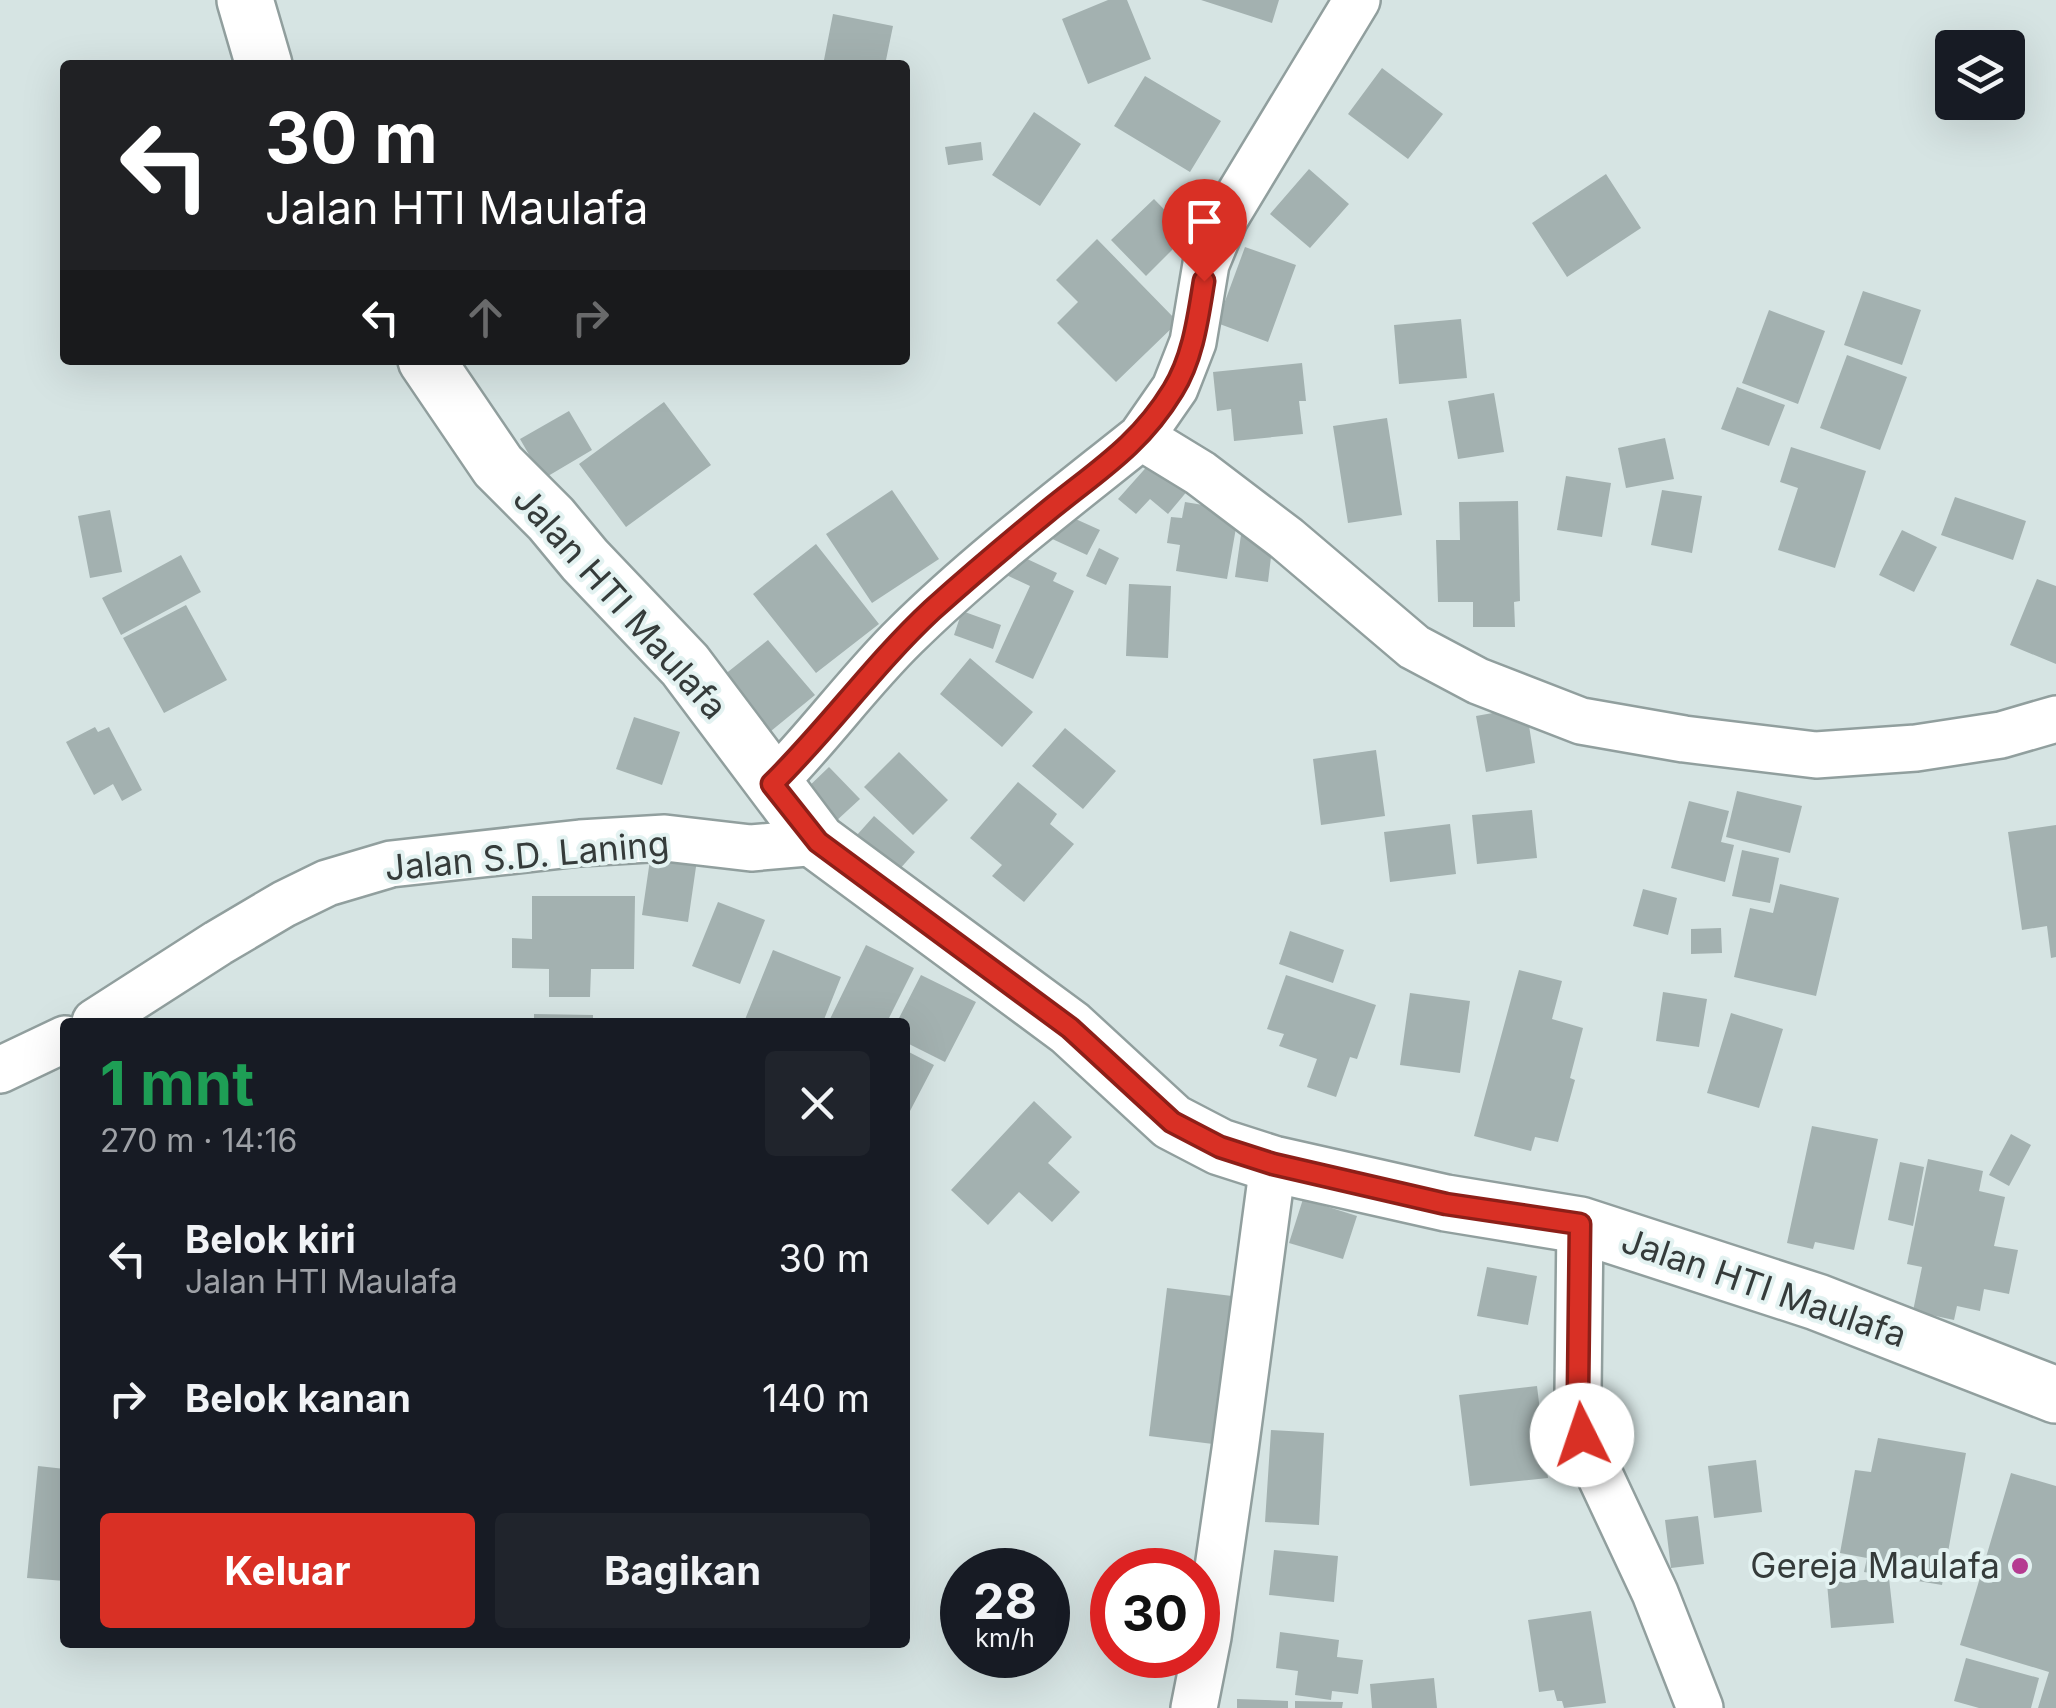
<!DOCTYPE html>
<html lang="id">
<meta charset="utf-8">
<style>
:root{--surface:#171b24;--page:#20242c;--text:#f1f3f6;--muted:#9ea1a6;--accent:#d93025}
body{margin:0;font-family:Inter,sans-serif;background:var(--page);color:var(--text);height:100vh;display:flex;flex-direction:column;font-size:38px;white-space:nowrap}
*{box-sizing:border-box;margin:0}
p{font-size:32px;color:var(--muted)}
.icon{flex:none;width:55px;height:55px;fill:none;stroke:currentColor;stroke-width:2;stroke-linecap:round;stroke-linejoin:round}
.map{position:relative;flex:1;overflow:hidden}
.sheet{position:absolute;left:60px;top:1018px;width:850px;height:630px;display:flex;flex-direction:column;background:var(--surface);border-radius:10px;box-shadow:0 10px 40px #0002}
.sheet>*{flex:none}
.hud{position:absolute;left:60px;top:60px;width:850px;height:305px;border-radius:10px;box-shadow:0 10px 40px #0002;background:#202124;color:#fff;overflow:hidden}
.buttons{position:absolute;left:1935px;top:30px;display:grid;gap:20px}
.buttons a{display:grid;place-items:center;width:90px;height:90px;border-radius:10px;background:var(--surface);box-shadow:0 10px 40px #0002;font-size:50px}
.speed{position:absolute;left:940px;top:1548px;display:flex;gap:20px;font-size:50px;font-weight:700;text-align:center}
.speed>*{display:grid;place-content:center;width:130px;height:130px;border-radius:50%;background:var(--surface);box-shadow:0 10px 40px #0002;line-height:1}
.speed small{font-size:25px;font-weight:400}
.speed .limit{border:15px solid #d22;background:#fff;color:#111}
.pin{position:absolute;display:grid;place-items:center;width:85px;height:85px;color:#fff;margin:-102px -42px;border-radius:50% 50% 50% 0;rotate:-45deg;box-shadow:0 0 10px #0007}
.pin .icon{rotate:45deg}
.me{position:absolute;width:110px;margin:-55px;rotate:356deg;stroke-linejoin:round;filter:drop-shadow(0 0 8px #0008)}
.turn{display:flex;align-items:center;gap:35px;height:210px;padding:0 40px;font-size:45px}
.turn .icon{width:130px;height:130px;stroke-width:2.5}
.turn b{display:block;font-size:70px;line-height:85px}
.lanes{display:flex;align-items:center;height:95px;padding:0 40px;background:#0003;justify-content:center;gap:50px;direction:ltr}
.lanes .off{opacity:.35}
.round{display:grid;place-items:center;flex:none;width:105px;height:105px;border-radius:10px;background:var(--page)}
.summary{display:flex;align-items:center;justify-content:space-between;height:170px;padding:0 40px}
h1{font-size:60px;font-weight:700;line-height:75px;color:#1e9e55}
.primary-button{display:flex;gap:20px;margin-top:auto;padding:20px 40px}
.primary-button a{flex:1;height:115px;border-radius:10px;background:var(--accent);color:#fff;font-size:40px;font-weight:700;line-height:115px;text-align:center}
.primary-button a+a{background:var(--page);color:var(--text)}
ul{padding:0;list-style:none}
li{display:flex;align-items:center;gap:30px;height:140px;padding:0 40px}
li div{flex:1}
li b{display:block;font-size:38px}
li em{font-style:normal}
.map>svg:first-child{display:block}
</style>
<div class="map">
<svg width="2056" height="1708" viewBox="0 0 2056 1708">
<rect width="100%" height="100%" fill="#d6e4e3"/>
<path fill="#a3b1b0" d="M1108,0H1127L1151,59L1088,84L1062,19Z
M1201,0H1279L1272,23Z
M833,14L893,26L885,65H823Z
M1382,68L1443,114L1408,159L1348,114Z
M1145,76L1221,121L1190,172L1114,126Z
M1034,112L1081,144L1040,206L992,175Z
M981,142L983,160L948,165L945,147Z
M1309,169L1349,204L1310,248L1270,214Z
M1606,174L1641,228L1567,277L1532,223Z
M1154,199L1188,234L1146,276L1111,240Z
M1097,239L1178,322L1116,382L1057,323L1078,302L1056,280Z
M1245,247L1296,265L1268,342L1217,323Z
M1863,291L1921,310L1902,365L1844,345Z
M1769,310L1825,331L1798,404L1742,383Z
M1461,319L1467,378L1399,384L1394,325Z
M1847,355L1907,377L1880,450L1820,428Z
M1302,363L1306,401H1299L1303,434L1234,441L1231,409L1217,411L1213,372Z
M1737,387L1785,405L1769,446L1721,429Z
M1494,393L1504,452L1458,459L1448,401Z
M664,402L711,465L626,527L579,464Z
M569,411L592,450L543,479L520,439Z
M1387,418L1402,515L1348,523L1333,426Z
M1665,438L1674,479L1626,488L1618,448Z
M1791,447L1866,471L1835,568L1778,550L1798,488L1780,482Z
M1159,453L1194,483L1168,514L1150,499L1136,514L1118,499Z
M1566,476L1611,483L1602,537L1557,530Z
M892,490L939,559L872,603L826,534Z
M1662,490L1702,496L1692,553L1651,545Z
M1955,497L2026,521L2013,560L1941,535Z
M1518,501L1520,601L1514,602L1515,627H1473V602H1438L1436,540H1460L1459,502Z
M1185,502L1239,511L1227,579L1176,571L1180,545L1167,543L1171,517L1182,518Z
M110,510L122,572L90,578L78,516Z
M1060,512L1100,530L1087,555L1048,537Z
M1242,528L1274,532L1268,582L1235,577Z
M1902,530L1937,547L1914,592L1879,575Z
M816,544L879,624L816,673L753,594Z
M1099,548L1119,558L1106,585L1086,576Z
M1010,551L1057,573L1053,581L1074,591L1033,679L995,662L1030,586L1000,572Z
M181,555L201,592L121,635L102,598Z
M2037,579L2056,586V664L2010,645Z
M1129,584L1171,586L1168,658L1126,656Z
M186,605L227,680L164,713L123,638Z
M962,611L1001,625L993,649L954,635Z
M768,640L815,695L771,731L724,675Z
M970,658L1033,712L1002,747L940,694Z
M1526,707L1535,763L1486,772L1476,716Z
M634,717L680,732L662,785L616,769Z
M95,727L98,732L109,727L142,790L122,801L113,784L94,795L66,742Z
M1065,728L1116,771L1083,809L1032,766Z
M1376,750L1385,816L1321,825L1313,759Z
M899,752L948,800L913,835L864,787Z
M829,767L860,799L835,822L805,790Z
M1018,782L1057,814L1050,824L1074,844L1024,902L992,876L1002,865L970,838Z
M1737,791L1802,806L1790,853L1726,837Z
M1689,801L1729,811L1721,842L1734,845L1725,882L1671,868Z
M1532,810L1537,858L1477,864L1472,815Z
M874,816L915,852L889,881L848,845Z
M1450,824L1456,874L1390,882L1384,832Z
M2056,825V957L2051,958L2047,926L2022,930L2008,832Z
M1742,850L1779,858L1770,903L1732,896Z
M651,853L697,860L688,922L642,915Z
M1780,884L1839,898L1816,996L1734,977L1750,908L1773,913Z
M1643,889L1677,898L1668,935L1633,926Z
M532,896H635L634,969H591L590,997H549V969L512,968V938L532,939Z
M718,902L765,920L740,984L692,966Z
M1721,928L1722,953L1691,954V929Z
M1290,931L1344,950L1333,983L1279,964Z
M866,945L914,968L887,1022H838L830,1019Z
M773,950L841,977L823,1022H744Z
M1519,970L1562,981L1552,1019L1583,1028L1570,1078L1575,1080L1558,1142L1535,1137L1531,1151L1474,1136Z
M921,975L976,1002L945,1062L905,1042V1022H897Z
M1286,975L1376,1005L1357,1059L1350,1057L1336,1097L1307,1087L1317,1059L1279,1046L1284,1034L1267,1029Z
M1663,992L1707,999L1699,1047L1656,1041Z
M1410,993L1470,1001L1460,1073L1400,1065Z
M1731,1013L1783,1029L1759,1108L1707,1093Z
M534,1014L593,1015V1022H534Z
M905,1050L934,1065L910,1111L905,1109Z
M1034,1101L1072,1137L1048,1163L1080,1192L1052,1222L1019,1192L988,1225L951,1190Z
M1812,1126L1878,1139L1854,1250L1815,1242L1813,1249L1787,1243Z
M2011,1134L2031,1145L2009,1186L1989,1175Z
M1928,1159L1983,1171L1979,1191L2005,1197L1994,1246L2018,1250L2009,1294L1984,1289L1980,1311L1957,1306L1954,1320L1913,1311L1922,1267L1907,1264Z
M1900,1162L1924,1167L1913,1226L1888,1220Z
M1303,1199L1357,1216L1343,1259L1289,1243Z
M1487,1267L1537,1276L1528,1325L1477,1316Z
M1167,1288L1232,1296L1213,1444L1149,1436Z
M1537,1386L1548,1478L1470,1486L1459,1395Z
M1271,1430L1324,1433L1319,1525L1265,1522Z
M1878,1438L1966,1453L1942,1585L1864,1572L1867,1558L1840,1553L1855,1470L1871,1472Z
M1756,1460L1762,1512L1714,1518L1708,1466Z
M38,1466L65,1469V1581L27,1578Z
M2011,1473L2056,1486V1708H2038L2049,1672L1960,1645Z
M1698,1516L1704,1564L1671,1568L1665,1520Z
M1274,1550L1338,1556L1334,1602L1269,1595Z
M1889,1578L1894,1623L1831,1628L1827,1583Z
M1591,1611L1606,1703L1564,1708L1562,1701H1557L1554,1690L1539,1692L1528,1620Z
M1280,1632L1339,1640L1337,1657L1363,1660L1358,1694L1332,1691L1331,1700L1295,1695L1298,1671L1276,1668Z
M1966,1658L2039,1678L2031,1708H1979L1954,1701Z
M1434,1678L1437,1708H1372L1370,1684Z
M1237,1699L1288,1701V1708H1237Z
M1295,1701L1343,1702L1342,1708H1295Z"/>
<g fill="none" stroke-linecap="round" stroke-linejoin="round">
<defs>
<path id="minor" d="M1357,0L1225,218L1206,264L1193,342L1186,360L1175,388L1141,437L1200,473L1287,539L1414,647L1478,681L1581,721L1684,739L1816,755L1916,748L2001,735L2056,719
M772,784C819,737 858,682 905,636C978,564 1061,501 1141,437
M95,1022L218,943L284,904L327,883L391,864L580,843L665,838L751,848L818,842
M0,1070L65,1039
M1580,1225L1578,1392L1581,1435L1655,1593L1700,1708
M1194,1708L1208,1637L1235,1450L1273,1164"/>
<path id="tertiary" d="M245,0L264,65
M426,360L498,466L551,519L585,560L685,665L818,842L1070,1028L1172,1122L1220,1147L1273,1164L1446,1203L1580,1225L1817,1302L2056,1395"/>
</defs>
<use href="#minor" stroke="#919f9e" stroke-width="50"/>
<use href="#tertiary" stroke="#919f9e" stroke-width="60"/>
<use href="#minor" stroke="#fff" stroke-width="45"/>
<use href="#tertiary" stroke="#fff" stroke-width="55"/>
</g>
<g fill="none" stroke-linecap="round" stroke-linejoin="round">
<defs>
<path id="route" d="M1204,281C1198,318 1193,358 1173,390C1139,446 1097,471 1048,511C1009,543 970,576 932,610C874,664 828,729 772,784L818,842L1070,1028L1172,1122L1220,1147L1273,1164L1446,1204L1580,1224L1578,1392L1582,1435"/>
</defs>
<use href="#route" stroke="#8d1f18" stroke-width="25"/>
<use href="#route" stroke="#d93025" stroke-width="18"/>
</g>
<circle fill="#b53c91" stroke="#e3f2f1" stroke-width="4" cx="2020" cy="1566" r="10"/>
<g text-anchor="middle" stroke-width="8" stroke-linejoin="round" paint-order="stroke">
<g font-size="35" fill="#353b3a" stroke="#e3f2f1">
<text transform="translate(620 603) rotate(48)" y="12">Jalan HTI Maulafa</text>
<text transform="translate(527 856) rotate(-5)" y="12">Jalan S.D. Laning</text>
<text transform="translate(1764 1288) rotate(19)" y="12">Jalan HTI Maulafa</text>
</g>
<g font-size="35" fill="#353b3a" stroke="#e3f2f1" text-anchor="end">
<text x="2000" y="1578">Gereja Maulafa</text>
</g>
</g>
</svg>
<div class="buttons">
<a><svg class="icon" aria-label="layers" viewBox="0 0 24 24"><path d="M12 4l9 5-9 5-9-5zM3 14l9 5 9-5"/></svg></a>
</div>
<div class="speed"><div>28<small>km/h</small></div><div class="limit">30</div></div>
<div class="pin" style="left:1204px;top:281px;background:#d93025"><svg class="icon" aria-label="arrive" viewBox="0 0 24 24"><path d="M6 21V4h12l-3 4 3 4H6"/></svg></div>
<svg class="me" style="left:1582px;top:1435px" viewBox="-20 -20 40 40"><circle r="19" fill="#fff"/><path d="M0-13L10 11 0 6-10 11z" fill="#d93025"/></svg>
<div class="hud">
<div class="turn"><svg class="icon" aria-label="left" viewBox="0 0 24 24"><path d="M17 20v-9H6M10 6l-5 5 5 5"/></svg><div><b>30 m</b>Jalan HTI Maulafa</div></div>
<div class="lanes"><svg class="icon" aria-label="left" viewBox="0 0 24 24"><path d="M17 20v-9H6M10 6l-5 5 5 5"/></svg><svg class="icon off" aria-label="ahead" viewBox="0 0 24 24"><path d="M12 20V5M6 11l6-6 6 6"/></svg><svg class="icon off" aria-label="right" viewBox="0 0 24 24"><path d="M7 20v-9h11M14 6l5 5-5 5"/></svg></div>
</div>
<section class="sheet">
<div class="summary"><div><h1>1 mnt</h1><p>270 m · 14:16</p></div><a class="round"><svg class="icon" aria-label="close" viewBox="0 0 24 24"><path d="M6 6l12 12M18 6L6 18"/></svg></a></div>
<ul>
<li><svg class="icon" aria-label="left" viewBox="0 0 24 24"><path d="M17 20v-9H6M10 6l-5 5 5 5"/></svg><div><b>Belok kiri</b><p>Jalan HTI Maulafa</p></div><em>30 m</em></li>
<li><svg class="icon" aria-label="right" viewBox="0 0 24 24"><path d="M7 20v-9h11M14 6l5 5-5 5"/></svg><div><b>Belok kanan</b></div><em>140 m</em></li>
</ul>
<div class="primary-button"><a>Keluar</a><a>Bagikan</a></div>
</section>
</div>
